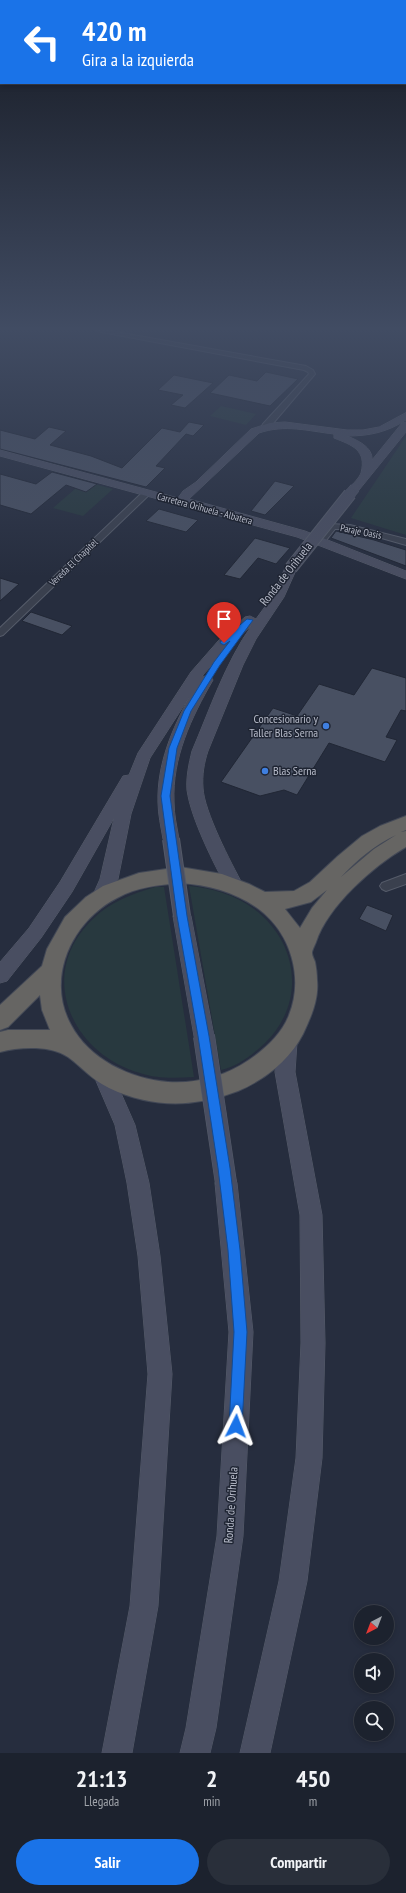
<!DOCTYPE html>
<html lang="es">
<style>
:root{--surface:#1c222e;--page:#292f3a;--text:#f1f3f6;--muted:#a0a4aa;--line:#3a3f4a;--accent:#1a73e8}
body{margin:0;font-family:"PT Sans Narrow",sans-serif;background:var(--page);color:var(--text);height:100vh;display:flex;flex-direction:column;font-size:15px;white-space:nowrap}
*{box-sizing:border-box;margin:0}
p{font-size:13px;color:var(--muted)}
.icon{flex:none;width:22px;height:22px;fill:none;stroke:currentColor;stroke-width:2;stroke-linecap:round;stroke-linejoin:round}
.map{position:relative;height:1753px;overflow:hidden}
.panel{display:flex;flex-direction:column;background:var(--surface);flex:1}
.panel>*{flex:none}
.top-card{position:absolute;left:0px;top:0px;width:406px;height:84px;box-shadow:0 2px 6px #0003,0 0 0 1px var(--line);background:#1a73e8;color:#fff;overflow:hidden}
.needle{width:26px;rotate:222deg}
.fabs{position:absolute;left:354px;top:1605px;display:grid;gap:8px}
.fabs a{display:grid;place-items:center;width:40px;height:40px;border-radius:50%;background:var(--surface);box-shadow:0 2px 6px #0003,0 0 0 1px var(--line);font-size:20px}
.pin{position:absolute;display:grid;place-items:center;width:34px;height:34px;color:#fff;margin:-41px -17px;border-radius:50% 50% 50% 0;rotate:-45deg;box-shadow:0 0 4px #0007}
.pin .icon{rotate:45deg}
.me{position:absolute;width:44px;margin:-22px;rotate:3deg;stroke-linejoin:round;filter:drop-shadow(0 0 3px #0008)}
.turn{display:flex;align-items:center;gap:14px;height:84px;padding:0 16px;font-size:18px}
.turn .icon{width:52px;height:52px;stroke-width:2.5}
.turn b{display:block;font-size:28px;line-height:34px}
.eta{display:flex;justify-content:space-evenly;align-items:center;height:68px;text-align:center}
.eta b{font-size:24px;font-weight:800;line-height:28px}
.cta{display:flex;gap:8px;margin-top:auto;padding:8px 16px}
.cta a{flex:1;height:46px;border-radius:24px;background:var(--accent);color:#fff;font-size:16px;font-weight:800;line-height:46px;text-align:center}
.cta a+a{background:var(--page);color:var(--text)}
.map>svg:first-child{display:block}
</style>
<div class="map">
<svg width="406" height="1753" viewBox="0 0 406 1753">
<rect width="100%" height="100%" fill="#262d3e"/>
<path fill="#28393f" d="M221,406L256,414L246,425L210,416Z
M406,436V535L351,518Z
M84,481L113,489L83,516L53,508Z
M189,886C212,888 235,895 254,909C299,943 306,1003 265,1043C252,1055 238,1066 221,1070Z
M155,887H164L194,1077C176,1078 157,1079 140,1073C70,1053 36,973 93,919C110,902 132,894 155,887Z"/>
<path fill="#485062" stroke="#212735" d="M266,372L298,379L270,406L210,393L229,375L257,381Z
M174,375L213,383L185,408L171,405L183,395L158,390Z
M189,422L204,425L193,436L186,434L156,466L165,468L146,487L0,449V430L35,439L49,427L66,431L50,445L91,456L122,468L162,428L180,432Z
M52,472L97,484L86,492L66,485L31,514L0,505V474L36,484Z
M275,481L294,486L265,515L251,511Z
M159,509L198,520L186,532L146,521Z
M336,531L374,540L406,550V566L331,538Z
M255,538L290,548L276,564L258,558L240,579L224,575Z
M0,578L19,584L0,601Z
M31,612L72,626L62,635L22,621Z
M372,668L406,678V711L401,710L386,737L397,740L385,762L329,743L297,795L284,790L260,796L221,782L273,708L297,716L319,684L354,695Z
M367,905L393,915L386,931L359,919Z"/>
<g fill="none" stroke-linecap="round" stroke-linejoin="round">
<defs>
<path id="minor" d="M96,331H111L306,366L313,370L315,374L269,428H266L262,426L263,424L309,374L308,372L304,370Z
M144,491H147L151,493L3,635L0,636V628Z
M330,524L350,525L406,539V545L350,529H335L324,543H318L317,541Z
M406,874V884L386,891L382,889L380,886L382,883Z"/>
<path id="secondary" d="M406,413V420C387,432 370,436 347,436C357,440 373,447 372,460L402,423L406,422V432L359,490L355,491L349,488C353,484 359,478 361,473C367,450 352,445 334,438V434C308,431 285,424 259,433L189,499L305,531L406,571V579L297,537L0,456V450L178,498L183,491L196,482L251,429L270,423L285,422L347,430H363L379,427Z
M291,564L297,568L284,597L256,639L243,665L208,751C204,763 202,775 203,788C204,811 231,863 243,885L240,890L234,892L228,890C214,864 191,819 187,790C186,777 189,763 192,751C210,709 225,663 252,625L229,646L202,676L211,677L213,680C191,718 172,758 174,802C174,815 177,827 179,839L177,843L171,845L165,843L163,839C161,827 158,814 158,802C157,764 172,729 190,696L150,758L131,814L118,879L107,902L101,904L95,902L92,897L100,879L114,818L72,892L41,938L7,981L0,983V962L29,928L60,882L123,776L129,775L138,753L191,672L219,640L245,617L250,616L256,619L272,597L285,568Z
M182,909L188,911L191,916L214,1036L211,1042L204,1045L197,1042L194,1036L173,916L176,911Z
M287,1033L294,1036L297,1042L295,1072L322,1215L325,1343L322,1458L307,1581L270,1753H240L279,1581L296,1458L301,1343L300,1215L275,1072L277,1042L280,1036Z
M103,1065L110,1068L135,1125L149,1183L160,1256L172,1374L158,1606L132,1753H102L130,1606L148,1374L138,1256L127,1183L115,1125L93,1074L96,1068Z
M226,1172L234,1175L237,1183L253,1332L243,1536L216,1728L210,1753H180L186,1728L217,1536L229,1332L215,1183L218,1175Z"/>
<path id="trunk" d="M406,816V830L401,832L406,831V847C373,866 328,906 316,942C315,945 312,950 312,953C312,956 314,959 315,962C316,967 317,974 317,980C319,999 311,1017 303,1034C290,1060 264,1080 238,1091C194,1108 151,1108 109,1088C91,1079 83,1068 68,1057C50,1045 20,1047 0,1052V1032L8,1030H50L42,1010L40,995L8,1027L0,1030V1005L42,966L47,949L65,917L86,897L103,886L139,873L180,867L222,874L249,884L265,892L294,891L310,882L338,856L362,836L380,826ZM396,835L374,849L341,877C357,860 376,844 396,835ZM180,883C209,885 236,892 260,910C291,934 304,978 289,1015C282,1034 265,1049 249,1060C226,1076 196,1084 168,1082C130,1079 89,1059 71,1025C45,978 72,921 117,898C137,887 158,885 180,883ZM327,890L312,908L300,928L285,909L311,902Z"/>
</defs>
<use href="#minor" stroke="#555b69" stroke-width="2"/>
<use href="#secondary" stroke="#555b69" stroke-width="1"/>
<use href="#trunk" stroke="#424856" stroke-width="2"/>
<use href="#minor" fill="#3a404e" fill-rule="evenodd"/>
<use href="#secondary" fill="#494e61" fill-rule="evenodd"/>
<use href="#trunk" fill="#666563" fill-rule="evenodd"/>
<defs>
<path id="secondary-bridge-far3" d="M349,495L355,488"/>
<path id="secondary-bridge-far2" d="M291,568L350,494"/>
<path id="secondary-bridge-far1" d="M171,839L182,916"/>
<path id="secondary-bridge" d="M204,1036L226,1183"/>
</defs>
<use href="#secondary-bridge-far3" stroke="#555b69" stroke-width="11" stroke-linecap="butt"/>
<use href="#secondary-bridge-far2" stroke="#555b69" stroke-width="14" stroke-linecap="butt"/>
<use href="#secondary-bridge-far1" stroke="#555b69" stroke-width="18" stroke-linecap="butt"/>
<use href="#secondary-bridge" stroke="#555b69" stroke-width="22" stroke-linecap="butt"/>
<use href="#secondary-bridge-far3" stroke="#494e61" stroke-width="10"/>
<use href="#secondary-bridge-far2" stroke="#494e61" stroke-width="12"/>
<use href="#secondary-bridge-far1" stroke="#494e61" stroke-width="16"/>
<use href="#secondary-bridge" stroke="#494e61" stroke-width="21"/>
</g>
<linearGradient id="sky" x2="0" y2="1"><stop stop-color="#151922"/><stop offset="0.57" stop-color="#414c63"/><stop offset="1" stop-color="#414c63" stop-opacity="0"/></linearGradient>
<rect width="406" height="577" fill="url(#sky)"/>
<path fill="#1a73e8" stroke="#114b97" d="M247,619L253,620L220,665L191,711L177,748L170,796L187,916L209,1036L230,1168L240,1250L247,1332L242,1426L240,1431L236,1433L231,1431L229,1426L234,1332L228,1250L218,1168L198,1036L177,916L161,796L169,748L184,711L214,662L230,641L224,645L220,643L221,641Z"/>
<g fill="#3f7fe0" stroke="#1f2533" stroke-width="1.5">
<circle cx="326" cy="726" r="4"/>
<circle cx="265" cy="771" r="4"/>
</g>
<g text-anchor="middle" stroke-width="3" stroke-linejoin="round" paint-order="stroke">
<g font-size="10" fill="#b7bbc9" stroke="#1f2533">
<text transform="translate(205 508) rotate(15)" y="4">Carretera Orihuela - Albatera</text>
<text transform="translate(361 531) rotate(11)" y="4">Paraje Oasis</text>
<text transform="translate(73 562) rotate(-44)" y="4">Vereda El Chapitel</text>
</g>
<g font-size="12" fill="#b7bbc9" stroke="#1f2533">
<text transform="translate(286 574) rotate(-52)" y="4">Ronda de Orihuela</text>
<text transform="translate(231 1505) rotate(-86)" y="4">Ronda de Orihuela</text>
</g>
<g font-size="12" fill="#b7bbc9" stroke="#1f2533" text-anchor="end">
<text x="318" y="723">Concesionario y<tspan x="318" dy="14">Taller Blas Serna</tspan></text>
<text x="273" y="775" text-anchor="start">Blas Serna</text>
</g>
</g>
</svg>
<div class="fabs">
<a><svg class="needle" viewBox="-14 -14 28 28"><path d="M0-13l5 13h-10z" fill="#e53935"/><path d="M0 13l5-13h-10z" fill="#a0a4aa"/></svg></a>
<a><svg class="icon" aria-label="sound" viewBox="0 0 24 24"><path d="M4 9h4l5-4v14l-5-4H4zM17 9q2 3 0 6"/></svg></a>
<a><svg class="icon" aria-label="search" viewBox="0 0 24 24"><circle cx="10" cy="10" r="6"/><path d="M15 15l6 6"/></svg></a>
</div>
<div class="pin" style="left:224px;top:643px;background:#d93025"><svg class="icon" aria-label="arrive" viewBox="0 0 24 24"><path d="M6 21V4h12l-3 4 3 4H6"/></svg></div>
<svg class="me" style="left:236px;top:1426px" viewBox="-20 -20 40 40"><path d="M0-17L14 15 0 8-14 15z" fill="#1a73e8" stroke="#fff" stroke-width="4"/></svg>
<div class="top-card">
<div class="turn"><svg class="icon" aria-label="left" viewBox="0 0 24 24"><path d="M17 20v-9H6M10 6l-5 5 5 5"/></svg><div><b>420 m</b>Gira a la izquierda</div></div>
</div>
</div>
<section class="panel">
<div class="eta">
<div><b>21:13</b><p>Llegada</p></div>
<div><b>2</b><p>min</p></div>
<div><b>450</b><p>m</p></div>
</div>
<div class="cta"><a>Salir</a><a>Compartir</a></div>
</section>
